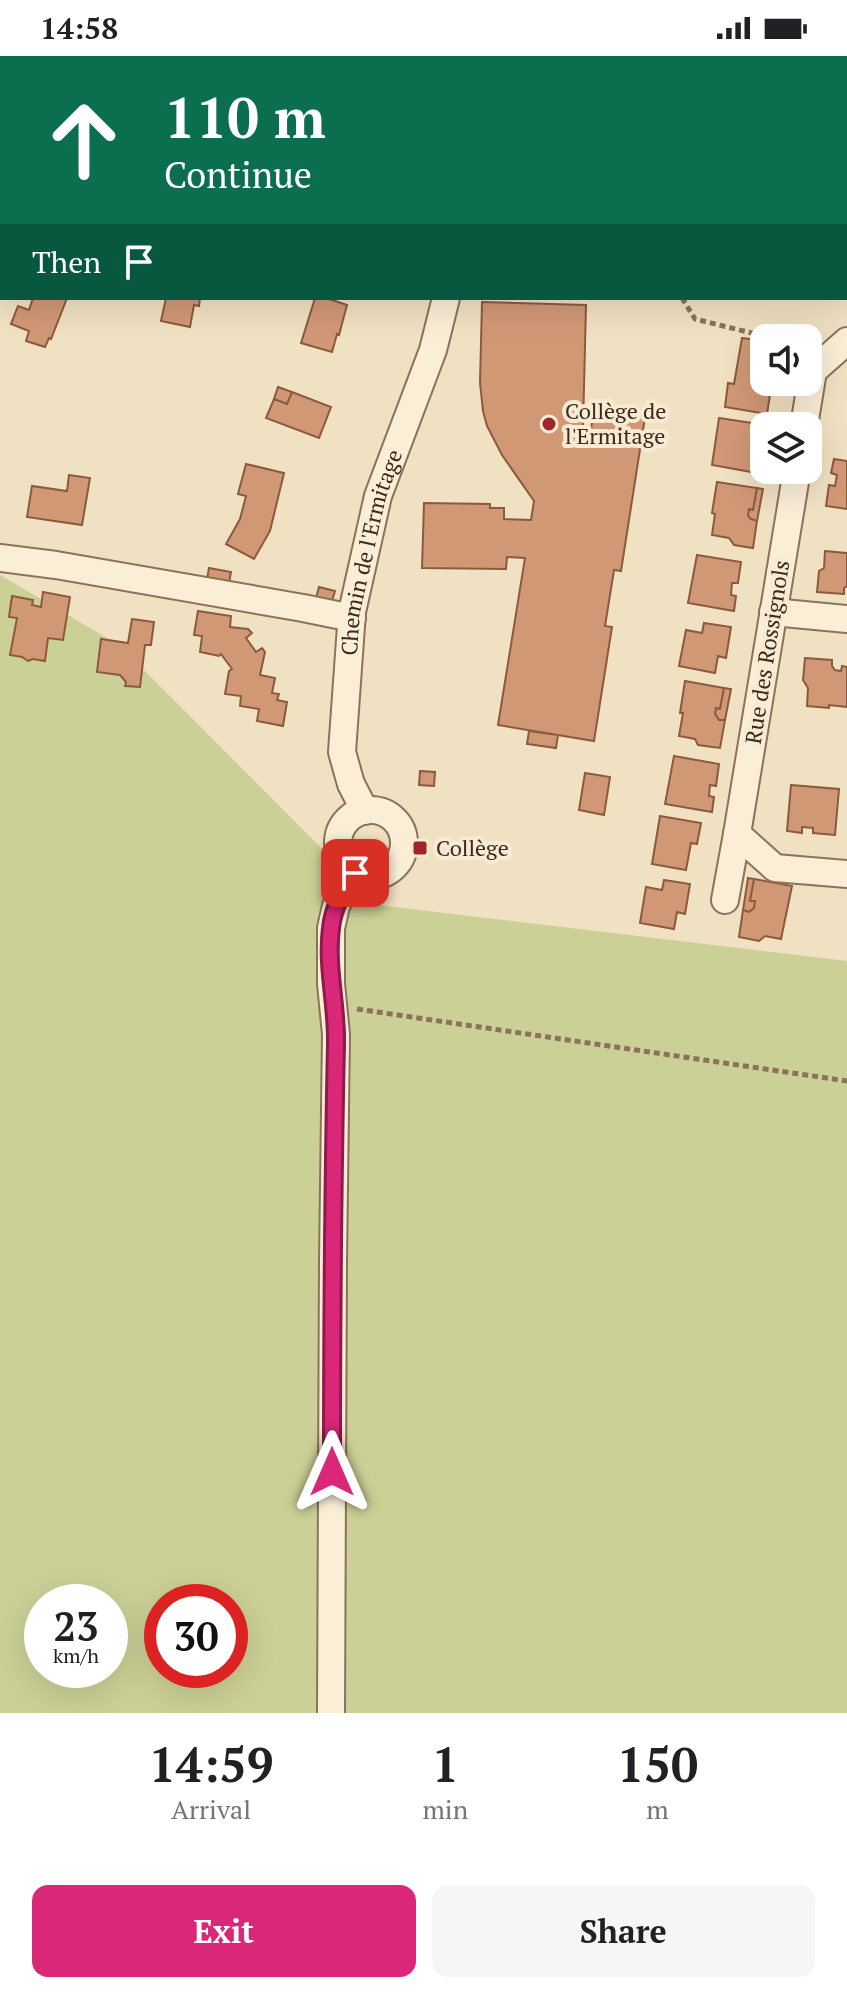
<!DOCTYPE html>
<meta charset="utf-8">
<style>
:root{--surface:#fff;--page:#f6f6f6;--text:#202124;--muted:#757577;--accent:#db2777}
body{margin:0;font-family:"PT Serif",serif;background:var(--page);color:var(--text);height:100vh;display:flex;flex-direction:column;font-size:30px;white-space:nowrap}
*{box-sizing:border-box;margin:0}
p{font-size:26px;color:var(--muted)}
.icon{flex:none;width:44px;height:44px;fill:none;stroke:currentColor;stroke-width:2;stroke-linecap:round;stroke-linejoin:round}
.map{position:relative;height:1657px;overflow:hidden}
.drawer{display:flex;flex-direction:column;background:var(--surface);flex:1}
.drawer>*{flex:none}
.guide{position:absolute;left:0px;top:0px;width:848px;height:244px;box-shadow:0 8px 32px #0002;background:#0b6e4f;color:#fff;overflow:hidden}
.tools{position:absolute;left:750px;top:268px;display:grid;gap:16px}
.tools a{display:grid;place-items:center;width:72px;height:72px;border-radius:16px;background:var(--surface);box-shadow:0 8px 32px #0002;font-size:40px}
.speed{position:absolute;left:24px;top:1528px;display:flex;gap:16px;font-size:40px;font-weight:700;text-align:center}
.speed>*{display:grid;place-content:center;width:104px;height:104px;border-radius:50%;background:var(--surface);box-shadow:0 8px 32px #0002;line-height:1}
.speed small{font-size:20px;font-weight:400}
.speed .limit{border:12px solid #d22;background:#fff;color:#111}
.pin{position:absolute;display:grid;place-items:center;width:68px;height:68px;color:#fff;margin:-34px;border-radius:16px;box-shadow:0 4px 12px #0006}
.me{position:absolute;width:88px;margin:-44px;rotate:0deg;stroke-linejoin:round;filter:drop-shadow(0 0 6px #0008)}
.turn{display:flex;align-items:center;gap:28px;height:168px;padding:0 32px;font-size:36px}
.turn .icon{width:104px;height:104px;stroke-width:2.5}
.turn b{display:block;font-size:56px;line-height:68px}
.then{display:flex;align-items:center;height:76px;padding:0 32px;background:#0003;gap:16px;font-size:30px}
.eta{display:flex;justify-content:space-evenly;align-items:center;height:136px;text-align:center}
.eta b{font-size:48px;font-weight:700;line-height:56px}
.action{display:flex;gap:16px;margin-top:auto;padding:16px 32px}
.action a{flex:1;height:92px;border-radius:16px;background:var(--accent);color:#fff;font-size:32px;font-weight:700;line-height:92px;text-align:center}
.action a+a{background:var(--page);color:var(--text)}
.status{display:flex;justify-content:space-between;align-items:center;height:56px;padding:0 40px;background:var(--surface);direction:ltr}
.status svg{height:22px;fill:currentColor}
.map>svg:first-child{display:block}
</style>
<div class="status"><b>14:58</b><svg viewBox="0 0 49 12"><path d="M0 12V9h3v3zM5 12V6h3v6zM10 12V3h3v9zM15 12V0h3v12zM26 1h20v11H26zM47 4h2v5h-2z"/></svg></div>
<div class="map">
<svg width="847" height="1657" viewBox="0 0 847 1657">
<rect width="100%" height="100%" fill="#f1e1c3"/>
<path fill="#cbd096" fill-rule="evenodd" d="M0,519L119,589L378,849L847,905V1657H0ZM42,1546H110V1614H42ZM162,1546H230V1614H162Z"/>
<path fill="#d19876" stroke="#8d593d" stroke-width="2" d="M33,242H67L51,283L49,282L45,291L26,285L29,275L11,268L18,250L29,254Z
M166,242H200L199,250L194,249L190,271L161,265Z
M315,242H326L347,249L339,279L337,278L332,296L301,287Z
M482,246L586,249L583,372L591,373L594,354L602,349L646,355L621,515L614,514L605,570L612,571L594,685L498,669L525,502L507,501L506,513L422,512L424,447L490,448V452H504V463L531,464L534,445L502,399L487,370L483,355L480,327Z
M742,282L764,285V326H772L767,358L725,351L728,327L734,328Z
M278,331L292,336L287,348L274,343Z
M292,336L331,351L319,382L266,362L274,343L287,348Z
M719,362L765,369L762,391L757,390L755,401L760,402L757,417L712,409Z
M834,403L847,405V453L826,450L829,429L835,430L837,419L831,417Z
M246,408L284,417L270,475L254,503L226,488L240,463L246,440L238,438Z
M69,419L90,422L82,469L27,461L32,430L67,435Z
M717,426L757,432L753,454L749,453L748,460L751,463L757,465L753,492L734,489L729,482L712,479L715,458L712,457Z
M757,432L763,433L757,465L751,463L748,460L749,453L753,454Z
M825,495L847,497V530L844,532V538L817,536L819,515L824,512Z
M697,499L741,506L738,527H732L731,539L736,540L734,555L688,547Z
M209,512L231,516L229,527L207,523Z
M319,531L335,535L332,545L316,542Z
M43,536L70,541L63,584L48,582L45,605L33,603L28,605L22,601L10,599L17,562L9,561L12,540L33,544L32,549L41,551Z
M198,555L231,560L230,571L248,573L252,577L246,582L256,596L262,592L265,596L260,619L275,622L272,637L279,638L277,644L287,646L283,670L257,665L259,653L240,650L241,640L225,638L229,615L232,613L221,598L219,600L200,596L202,580L194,579Z
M132,563L154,566L151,589H145L140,631L125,630L126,626L120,619L97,616L101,583L128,587Z
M704,567L731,571L726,602L718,600L715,617L679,610L686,574L702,577Z
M805,602L832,604V610L835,614L841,615L842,610L847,611V651L829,649V652L807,650L808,632L803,624Z
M685,625L724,632L720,653L716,652L715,658L719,664H725L720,692L698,689L695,683L679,680L683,657H680Z
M724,632L731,633L725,664H719L715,658L716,652L720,653Z
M529,675L558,679L556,692L527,688Z
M674,700L719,708L716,730L710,729L709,740L714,741L712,756L665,748Z
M420,715L435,716L434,730L419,729Z
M585,717L610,721L604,759L579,754Z
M791,729L839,733L835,779L813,777V772L802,771V777L787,775Z
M660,760L701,767L697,788L691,787L686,814L652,808Z
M748,822L754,823L750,845H755L754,852L749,856L743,854Z
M754,823L792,830L781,883L765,880L759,885L739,881L743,854L749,856L754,852L755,845H750Z
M664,824L690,828L685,858L677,856L674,873L640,867L646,831L662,834Z"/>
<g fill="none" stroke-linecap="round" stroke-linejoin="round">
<defs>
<path id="service" d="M739,0L741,2
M846,28H847"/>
<g id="minor">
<path d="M6,2V0"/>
<path d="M484,2V0"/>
<path d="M0,117L2,105"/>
<path d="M804,370L813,315L847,285"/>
<path d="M797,414L737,778L775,812L847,818"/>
<path d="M0,502L56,509L303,552L352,562"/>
<path d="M773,556L847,563"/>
<circle cx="371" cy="787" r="33"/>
<path id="s1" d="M365,755L351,728L342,696L352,556L378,440L433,294L446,242"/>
<path d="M725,844L737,778"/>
<path d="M331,1657L333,1205L336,978L331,928V872L336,850L345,832L355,817"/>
</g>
</defs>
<use href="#service" stroke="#8c7258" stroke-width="16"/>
<use href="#minor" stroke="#8c7258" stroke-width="30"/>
<path stroke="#8c7258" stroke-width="5" stroke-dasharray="6 4" stroke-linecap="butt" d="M682,242L695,263L772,282
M357,953L847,1025"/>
<use href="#service" stroke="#fbeed7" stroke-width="12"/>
<use href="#minor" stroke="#fbeed7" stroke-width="26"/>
</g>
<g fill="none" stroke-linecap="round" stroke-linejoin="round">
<defs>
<path id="route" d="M332,1416C332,1273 333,1130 336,988C337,949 326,911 331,872C333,851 344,833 355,817"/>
</defs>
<use href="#route" stroke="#8e194d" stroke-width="20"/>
<use href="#route" stroke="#db2777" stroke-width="14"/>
</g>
<g fill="#9f252b" stroke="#f8ebd3" stroke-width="3">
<circle cx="549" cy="368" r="8"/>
<rect x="412" y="784" width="16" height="16" rx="4"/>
</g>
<g text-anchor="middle" stroke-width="8" stroke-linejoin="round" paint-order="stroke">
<g font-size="22" fill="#3b2a1d" stroke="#f8ebd3" text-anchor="start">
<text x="565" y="363">Collège de<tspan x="565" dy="25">l'Ermitage</tspan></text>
<text x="436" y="800">Collège</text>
</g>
<g font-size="22" fill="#3b2a1d" stroke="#f8ebd3">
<text dy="8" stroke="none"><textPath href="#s1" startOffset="266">Chemin de l'Ermitage</textPath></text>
<text transform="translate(767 596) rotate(-81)" y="8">Rue des Rossignols</text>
</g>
</g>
</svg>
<div class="tools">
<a><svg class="icon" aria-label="sound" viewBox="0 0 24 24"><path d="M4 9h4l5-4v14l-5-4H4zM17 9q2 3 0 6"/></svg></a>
<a><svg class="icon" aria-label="layers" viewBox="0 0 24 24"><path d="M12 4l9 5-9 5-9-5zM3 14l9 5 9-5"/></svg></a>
</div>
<div class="speed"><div>23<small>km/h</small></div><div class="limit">30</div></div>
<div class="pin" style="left:355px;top:817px;background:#d93025"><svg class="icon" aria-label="arrive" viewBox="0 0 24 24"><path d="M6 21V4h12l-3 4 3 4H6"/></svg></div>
<svg class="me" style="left:332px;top:1416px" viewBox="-20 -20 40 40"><path d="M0-17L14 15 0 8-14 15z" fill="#db2777" stroke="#fff" stroke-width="4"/></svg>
<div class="guide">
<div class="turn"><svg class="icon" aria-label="ahead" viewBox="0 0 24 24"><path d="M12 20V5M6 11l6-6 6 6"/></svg><div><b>110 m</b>Continue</div></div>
<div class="then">Then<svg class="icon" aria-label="arrive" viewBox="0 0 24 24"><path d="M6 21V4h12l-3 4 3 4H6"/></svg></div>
</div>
</div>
<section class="drawer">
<div class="eta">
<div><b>14:59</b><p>Arrival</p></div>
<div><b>1</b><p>min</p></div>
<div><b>150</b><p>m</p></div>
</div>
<div class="action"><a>Exit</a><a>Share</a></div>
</section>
